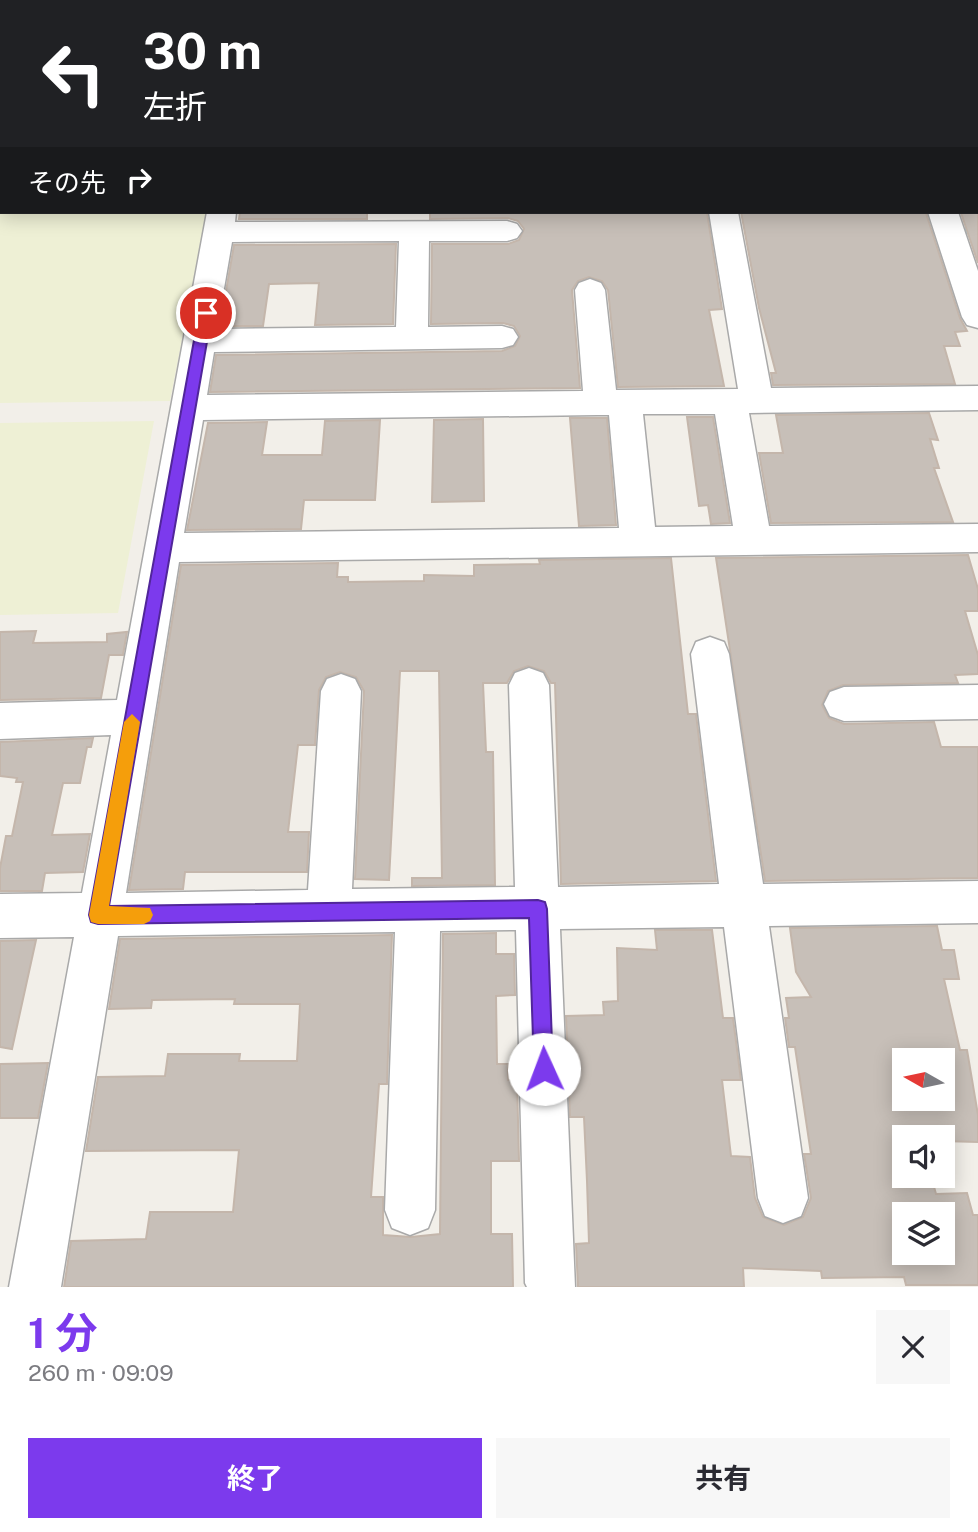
<!DOCTYPE html>
<html lang="ja">
<meta charset="utf-8">
<style>
:root{--surface:#fff;--page:#f7f7f7;--text:#2b2b33;--muted:#7c7c81;--accent:#7c3aed}
body{margin:0;font-family:"Public Sans","Noto Sans JP",sans-serif;background:var(--page);color:var(--text);height:100vh;display:flex;flex-direction:column;font-size:26px;white-space:nowrap}
*{box-sizing:border-box;margin:0}
p{font-size:23px;color:var(--muted)}
.icon{flex:none;width:38px;height:38px;fill:none;stroke:currentColor;stroke-width:2;stroke-linecap:round;stroke-linejoin:round}
.map{position:relative;height:1287px;overflow:hidden}
.panel{display:flex;flex-direction:column;background:var(--surface);flex:1}
.panel>*{flex:none}
.hud{position:absolute;left:0px;top:0px;width:978px;height:214px;box-shadow:0 4px 18px #0003;background:#202124;color:#fff;overflow:hidden}
.needle{width:46px;rotate:279deg}
.tools{position:absolute;left:892px;top:1048px;display:grid;gap:14px}
.tools a{display:grid;place-items:center;width:63px;height:63px;border-radius:0px;background:var(--surface);box-shadow:0 4px 18px #0003;font-size:35px}
.pin{position:absolute;display:grid;place-items:center;width:60px;height:60px;color:#fff;margin:-30px;border:4px solid #fff;border-radius:50%;box-shadow:0 2px 7px #0007}
.me{position:absolute;width:77px;margin:-38px;rotate:358deg;stroke-linejoin:round;filter:drop-shadow(0 0 5px #0008)}
.turn{display:flex;align-items:center;gap:24px;height:147px;padding:0 28px;font-size:32px}
.turn .icon{width:91px;height:91px;stroke-width:2.5}
.turn b{display:block;font-size:49px;line-height:60px}
.then{display:flex;align-items:center;height:66px;padding:0 28px;background:#0003;gap:14px;font-size:26px}
.round{display:grid;place-items:center;flex:none;width:74px;height:74px;border-radius:0px;background:var(--page)}
.headline{display:flex;align-items:center;justify-content:space-between;height:119px;padding:0 28px}
h1{font-size:42px;font-weight:700;line-height:52px;color:var(--accent)}
.cta{display:flex;gap:14px;margin-top:auto;padding:14px 28px}
.cta a{flex:1;height:80px;border-radius:0px;background:var(--accent);color:#fff;font-size:28px;font-weight:700;line-height:80px;text-align:center}
.cta a+a{background:var(--page);color:var(--text)}
.map>svg:first-child{display:block}
</style>
<div class="map">
<svg width="978" height="1287" viewBox="0 0 978 1287">
<rect width="100%" height="100%" fill="#f2efe9"/>
<path fill="#eef0d5" d="M54,0H413L54,2Z
M0,188L2,212H207L170,401L0,403Z
M154,421L118,613L0,615V423Z"/>
<g fill="none" stroke-linecap="round" stroke-linejoin="round">
<path fill="#aad3df" fill-rule="evenodd" d="M976,150H978V154H976Z
M0,168H2V172H0Z
M978,228V234L920,235L916,232L920,229Z"/>
</g>
<path fill="#c7bfb8" stroke="#c4b6ab" stroke-width="2" fill-rule="evenodd" d="M240,212H367V219H239Z
M430,212H707L722,309L709,310L724,386L618,387L608,290L602,281L589,277L578,281L572,290L580,388L210,392L216,355L502,351L515,346L520,336L514,326L503,323L431,324L432,244H508L519,240L524,229L518,221L508,218L430,219Z
M741,212L926,213L960,318L967,331L955,332L960,346H944L955,384L773,385L771,373H776L759,308Z
M961,213H978V263Z
M396,244L393,324L315,325L319,283L269,284L263,326H220L234,245Z
M929,413L938,440L930,439L939,468H934L953,522L771,523L759,453H783L776,415Z
M687,417H713L730,523L711,524L708,505L699,506Z
M570,418H607L616,525L579,526Z
M483,419L484,501L432,502L434,420Z
M380,420L375,500H304L301,529L187,530L208,423L267,422L262,455H322L325,421Z
M968,555L978,589V611H965L978,655V674L955,675L958,683L843,685L828,691L822,705L829,718L844,724L934,722L941,747H978V878L765,881L716,558Z
M671,558L688,714H696L716,881L561,884L555,683H551L544,671L528,666L514,671L507,683H483L486,752H493L495,885L412,886V878H442L439,671H400L389,880L355,879L364,691L356,677L340,672L326,677L319,690L315,745H298L288,832H309L307,872H185L183,889L129,890L181,565L338,563L337,577H348V582L424,581V575L474,576V565L540,564L539,560Z
M36,631L33,643L107,642V634L127,632L123,655H109L101,698L0,700V632Z
M93,738L91,747H87L80,783H63L52,835L90,834L83,872L45,873L42,891H0V868L6,836H12L23,782H16L17,778L0,776V742Z
M937,926L942,950H954L959,979H944L960,1050H967L978,1115V1142L943,1141V1138H905V1176H931L936,1194L967,1193L973,1215H978V1285H906L904,1277L822,1278L821,1271L743,1268L744,1287H578L576,1244L589,1243L587,1181L584,1117H570L566,1016L604,1015L603,1002L618,1001L617,948L657,950L655,930H712L723,1018H733L741,1080H722L731,1156L750,1157L755,1198L763,1217L784,1225L803,1217L811,1198L804,1154H811L795,1047H789L785,1018H789L786,998L811,997L796,972L790,928ZM905,1060H943V1099H905ZM905,1214H943V1253H905Z
M496,933V954H514L515,995L496,996L497,1064H508V1080H517L519,1161H491V1234H512L513,1287H64L71,1241L146,1239L150,1212H233L239,1150L86,1151L98,1077L165,1076L168,1054H240L239,1061H297L300,1004H234L235,999L152,1000L151,1008L109,1009L120,939L392,935L387,1084H379L371,1197H383V1235L411,1237L440,1234L443,934Z
M36,940L12,1049L0,1047V941Z
M48,1063L38,1118H0V1064Z"/>
<g fill="none" stroke-linecap="round" stroke-linejoin="round">
<defs>
<path id="minor" d="M34,0H58L33,2Z
M417,0H441V2H417Z
M491,0H609L490,2Z
M784,0H808L809,2H784Z
M976,92H978V108H976Z
M0,131H2L0,154Z
M976,156H978V174H976Z
M0,176H2V194H0Z
M207,212H236L235,222L507,221L517,224L522,231L517,238L507,241H429L428,327L502,326L513,329L518,337L513,345L502,348L214,352L207,395L583,391L575,290L579,283L590,279L601,283L605,290L616,390L738,389L709,212H738L771,388L978,386V410L749,413L769,526L978,524V552L179,562L126,893L308,890L321,691L327,679L341,674L355,679L361,691L352,889L515,887L509,685L515,673L529,668L543,673L549,685L558,887L719,884L691,654L696,642L710,637L724,642L729,654L763,884L978,881V923L769,926L808,1198L801,1216L783,1223L765,1216L758,1198L724,927L560,929L575,1287H527L525,1283L516,930L440,931L435,1210L428,1228L410,1235L392,1228L385,1210L395,932L118,936L61,1287H9L74,937L0,938V894L82,893L111,735L0,739V703L117,700ZM399,241L396,327L217,329L232,242ZM643,414H715L733,526L655,527ZM597,415H609L619,528L184,533L203,420Z
M928,212H958L978,271V328L967,325L962,317Z
M978,685V719L844,721L830,716L824,704L830,692L844,687Z"/>
</defs>
<use href="#minor" stroke="#a9a9a9" stroke-width="3"/>
<use href="#minor" fill="#fff" fill-rule="evenodd"/>
</g>
<path fill="#7c3aed" stroke="#51269a" stroke-width="2" d="M206,309L212,313L109,906L538,900L545,902L547,909L553,1069L551,1076L544,1079L537,1076L534,1069L529,918L98,924L91,922L89,915L199,313Z"/>
<path fill="#f59e0b" d="M132,714L140,722L109,906L150,908L153,915L150,921L144,924H98L91,922L89,915L124,722Z"/>
</svg>
<div class="tools">
<a><svg class="needle" viewBox="-14 -14 28 28"><path d="M0-13l5 13h-10z" fill="#e53935"/><path d="M0 13l5-13h-10z" fill="#7c7c81"/></svg></a>
<a><svg class="icon" aria-label="sound" viewBox="0 0 24 24"><path d="M4 9h4l5-4v14l-5-4H4zM17 9q2 3 0 6"/></svg></a>
<a><svg class="icon" aria-label="layers" viewBox="0 0 24 24"><path d="M12 4l9 5-9 5-9-5zM3 14l9 5 9-5"/></svg></a>
</div>
<div class="pin" style="left:206px;top:313px;background:#d93025"><svg class="icon" aria-label="arrive" viewBox="0 0 24 24"><path d="M6 21V4h12l-3 4 3 4H6"/></svg></div>
<svg class="me" style="left:544px;top:1069px" viewBox="-20 -20 40 40"><circle r="19" fill="#fff"/><path d="M0-13L10 11 0 6-10 11z" fill="#7c3aed"/></svg>
<div class="hud">
<div class="turn"><svg class="icon" aria-label="left" viewBox="0 0 24 24"><path d="M17 20v-9H6M10 6l-5 5 5 5"/></svg><div><b>30 m</b>左折</div></div>
<div class="then">その先<svg class="icon" aria-label="right" viewBox="0 0 24 24"><path d="M7 20v-9h11M14 6l5 5-5 5"/></svg></div>
</div>
</div>
<section class="panel">
<div class="headline"><div><h1>1 分</h1><p>260 m · 09:09</p></div><a class="round"><svg class="icon" aria-label="close" viewBox="0 0 24 24"><path d="M6 6l12 12M18 6L6 18"/></svg></a></div>
<div class="cta"><a>終了</a><a>共有</a></div>
</section>
